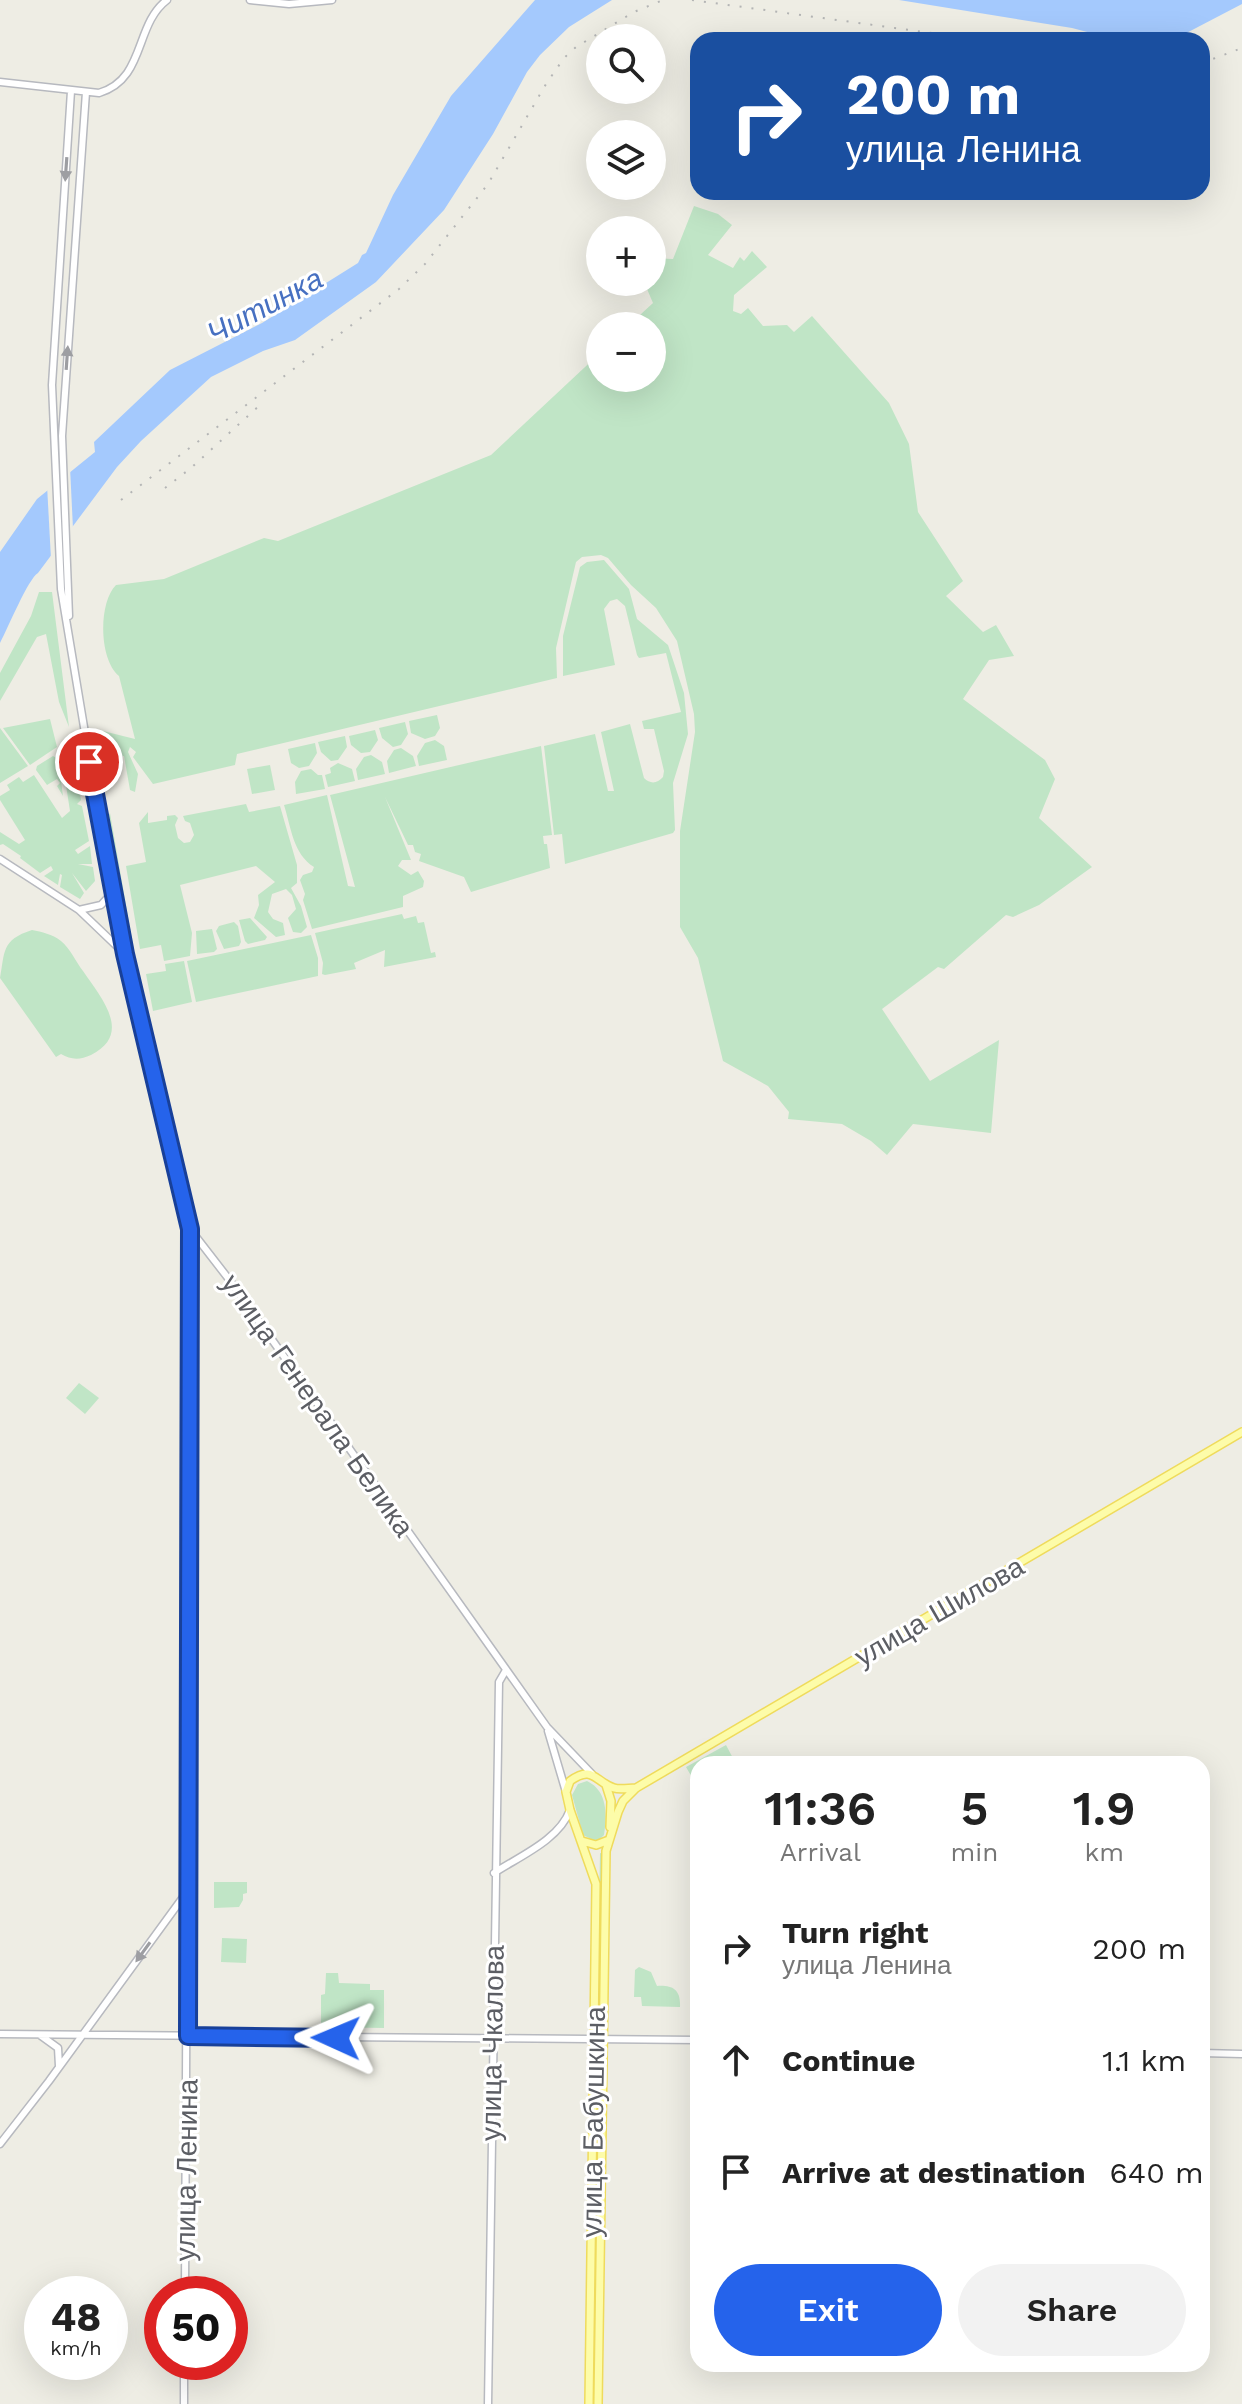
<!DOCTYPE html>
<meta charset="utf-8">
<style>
:root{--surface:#fff;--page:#f2f2f2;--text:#222;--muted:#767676;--accent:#2563eb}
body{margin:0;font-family:"Work Sans",sans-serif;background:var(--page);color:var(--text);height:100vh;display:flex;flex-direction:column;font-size:30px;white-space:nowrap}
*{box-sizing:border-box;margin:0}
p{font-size:26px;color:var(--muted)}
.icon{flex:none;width:44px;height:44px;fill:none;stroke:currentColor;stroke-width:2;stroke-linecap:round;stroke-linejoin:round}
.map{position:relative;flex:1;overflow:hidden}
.panel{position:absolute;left:690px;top:1756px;width:520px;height:616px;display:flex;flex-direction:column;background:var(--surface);border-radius:24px;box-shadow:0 8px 32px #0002}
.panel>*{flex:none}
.banner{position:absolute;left:690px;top:32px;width:520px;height:168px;border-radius:24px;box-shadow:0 8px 32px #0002;background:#1a4fa0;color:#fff;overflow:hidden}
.buttons{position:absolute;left:586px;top:24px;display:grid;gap:16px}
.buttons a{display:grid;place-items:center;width:80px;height:80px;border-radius:50%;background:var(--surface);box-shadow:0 8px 32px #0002;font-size:40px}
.speed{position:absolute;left:24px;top:2276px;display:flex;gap:16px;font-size:40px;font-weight:700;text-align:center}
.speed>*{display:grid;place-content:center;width:104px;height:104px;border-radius:50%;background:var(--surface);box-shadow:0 8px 32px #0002;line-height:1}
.speed small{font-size:20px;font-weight:400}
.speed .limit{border:12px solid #d22;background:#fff;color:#111}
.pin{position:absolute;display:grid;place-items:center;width:68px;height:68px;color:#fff;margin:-34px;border:4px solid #fff;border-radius:50%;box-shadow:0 2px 8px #0007}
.me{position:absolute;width:88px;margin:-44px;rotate:271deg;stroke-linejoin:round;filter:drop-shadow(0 0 6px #0008)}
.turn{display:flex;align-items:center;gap:28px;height:168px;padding:0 24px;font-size:36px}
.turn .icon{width:104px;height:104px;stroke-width:2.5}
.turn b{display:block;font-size:56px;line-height:68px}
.eta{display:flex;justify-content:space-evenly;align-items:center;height:136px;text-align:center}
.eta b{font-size:48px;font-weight:600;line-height:56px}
.button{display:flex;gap:16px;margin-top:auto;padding:16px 24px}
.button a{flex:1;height:92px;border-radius:48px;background:var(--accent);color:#fff;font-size:32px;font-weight:600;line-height:92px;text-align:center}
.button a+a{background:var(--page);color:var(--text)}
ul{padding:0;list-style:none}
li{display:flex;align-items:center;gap:24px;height:112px;padding:0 24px}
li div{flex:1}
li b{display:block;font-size:30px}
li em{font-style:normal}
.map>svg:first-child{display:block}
</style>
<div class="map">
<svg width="1242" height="2404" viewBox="0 0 1242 2404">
<rect width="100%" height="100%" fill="#eeede4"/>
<path fill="#c0e5c6" d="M694,206L718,214L732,225L708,255L733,268L740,257L744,261L752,251L767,267L734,295L733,311L741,314L748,308L763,326L787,325L794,332L812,316L889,403L909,444L918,512L963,581L946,596L983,632L996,625L1014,656L989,660L963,699L1045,760L1055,779L1039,818L1092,867L1039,905L1013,917L1006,915L944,969L938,967L882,1009L930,1081L999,1040L991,1133L913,1124L887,1155L871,1141L842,1124L788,1119L789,1112L768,1086L723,1061L698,958L680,927V831L695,732L694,714L677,641L656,608L631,585L608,558L601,555L582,557L576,562L556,648L557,678L237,754L235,765L153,784L133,757L136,752L130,747L128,752L138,774L135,792L130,790L124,756L108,759L103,731L135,739L119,676C99,660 98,603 116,585L164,579L264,538L278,541L491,455L600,353V378H652V326H628L653,303L644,282H652V258L673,259Z
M604,560L629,589L637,619L668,645L684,693L688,734L673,783L675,830L673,833L565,864L562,834L554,835L544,746L595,734L608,791H614L601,732L630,724L644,778C650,784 657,784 663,777L664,771L654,729H644L642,721L681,712L666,653L639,658L637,655L625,606L617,599L610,601L604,609L615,665L563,676V636L580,567L587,562Z
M39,592H52L69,727L59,702L46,634L37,637L0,701V673L31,616Z
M437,715L440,728L435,736L425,739L411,733L409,721Z
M50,719L57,747L30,765L3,728Z
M405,722L408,734L401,745L393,747L382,738L379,728Z
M0,728L28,766L0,783Z
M375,730L378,740L370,752L361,753L351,745L349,736Z
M345,736L347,747L338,760L331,761L321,752L318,742Z
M435,740L444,746L447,760L419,766L417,756L425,743Z
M315,743L317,753L309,766L299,768L291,763L288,749Z
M71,744L81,800L77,804L82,806L89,841L75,850L78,854L90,846L92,864H78L93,867L95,881L86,891L72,873L84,893L80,899L60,887L62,875L60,874L58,885L44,876L53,870L51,866L40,873L20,858L21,856L3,844L0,845V832L19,844L25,840L0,800V796L10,790L7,785L19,777L23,782L34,775L62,818L70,811L61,753Z
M541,746L552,835L543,836L544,844H547L550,868L471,892L464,877L419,861L421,854L415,852L413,845H408L385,797L411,860H402L398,866L411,875L418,871L424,881L423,887L403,896V907L312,929L303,900L305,894L300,880L303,875L312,872L314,867C293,854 291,827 284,805L327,795L348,886L355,887L330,795Z
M401,748L413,756L416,766L389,773L387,761L394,750Z
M371,755L382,762L385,774L358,780L356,769L364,757Z
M53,756L58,759L63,796L57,786L60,783L57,779L47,785L36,770L37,766Z
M338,763L352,769L355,781L328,787L325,775L331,773L330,768Z
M270,765L275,790L252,794L247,769Z
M311,769L318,775H322L325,789L296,794L295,782L301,771Z
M246,804L249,812L280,806L297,865V883L291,888L301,906L307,927L301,933L293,932L288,918L296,909L292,895L286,889L272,894L268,912L273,919L283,923L285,935L276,937L254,918L259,905L258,895L275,882L256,866L180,885L192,933L190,956L164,961L161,945L140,949L126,866L146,862L139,823L148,812V823L167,820V816L175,815L178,818L175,825L178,838L184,843L190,842L194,835L190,823L185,821L183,816Z
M110,813L134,951L131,952L107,818Z
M402,914L404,919L416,916L418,923L424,922L431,953L435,952L436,957L384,967L385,950L354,963L356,969L325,975L322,974L323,963L315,933Z
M250,918L267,937L265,940L248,944L245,941L239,920Z
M234,922L238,926L241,942L239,946L224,949L216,931L219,926Z
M212,929L217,949L214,952L197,954L196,931Z
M32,930C42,932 52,934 61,941C70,948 76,962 83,971C100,996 134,1034 91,1055C80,1060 71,1060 61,1054L56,1057L0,978C5,952 1,940 32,930Z
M311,935L318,958V976L196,1002L187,961Z
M184,961L192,1002L153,1011L146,974L166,971L165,964Z
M79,1383L99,1398L85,1414L66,1398Z
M726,1745L735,1762L698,1764V1779L694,1781L686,1767Z
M587,1781C608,1791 607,1815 604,1835L597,1842L583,1835L572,1795L578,1784Z
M600,1853L604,1854L601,2020H597Z
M214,1882H247V1893L243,1894V1900L239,1907L214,1908Z
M222,1938L247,1939L246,1963L221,1962Z
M639,1967L651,1972L657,1986C672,1985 681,1989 680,2007L642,2006L641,1997H634L635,1970Z
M326,1973H338L339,1983L370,1984V1990H384V2028L321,2027V1995L325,1994Z"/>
<path fill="#a4c9fd" d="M535,0H612L569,27L540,55L527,72L493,134L444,210L376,282L295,340L263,351L211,377L141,441L117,467L38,573C28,579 8,628 0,643V552L37,499L95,452L94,442L170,370L262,323L358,263L362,255L366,253L393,195L451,96Z
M899,0H1242V4L1173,40L1110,38L1072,28Z"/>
<path fill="#eeede4" d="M70,467L73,529L51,559L47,485Z"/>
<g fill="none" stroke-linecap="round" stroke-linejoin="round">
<defs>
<path id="secondary" d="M250,0L289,4L332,0
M0,82L99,93C146,79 134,25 167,0
M71,91L52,385L61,589L111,889L180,1195L190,1229L231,1282L547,1727L592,1774
M69,616L62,436L86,92
M0,859L79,910L125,954
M79,910L101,905L112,893
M548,1731L566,1792
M494,1873C520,1856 559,1840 570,1810
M0,2034L698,2040
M40,2035L58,2048L59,2066
M1202,2053L1242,2054
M0,2144L49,2081L189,1889
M185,2294L190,1229
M184,2404V2362
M488,2404L499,1682L506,1670"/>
<path id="primary" d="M606,1785L611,1801L610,1827
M582,1841L596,1845L609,1840
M589,2404L596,1884L570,1810L566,1792L570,1781C593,1764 595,1782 614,1788C620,1790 629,1788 636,1788
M598,2404L606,1851L618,1812L623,1801L636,1788L1242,1432"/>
</defs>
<use href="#secondary" stroke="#b7b9bf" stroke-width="9"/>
<use href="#primary" stroke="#efdb5c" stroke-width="10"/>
<use href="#secondary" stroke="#fff" stroke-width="6"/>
<use href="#primary" stroke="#fdfca9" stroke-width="7"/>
<path stroke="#b4b5b5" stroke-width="2" stroke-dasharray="2 10" stroke-linecap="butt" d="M692,0L982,40
M1202,63L1242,48
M165,488L191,468L261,404
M121,500L399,289L425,264L488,184L546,84L564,58L576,47L634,12L663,0"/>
</g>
<defs><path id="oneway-solid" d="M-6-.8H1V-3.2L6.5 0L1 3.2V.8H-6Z" transform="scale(2)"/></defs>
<g fill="#9d9ea2">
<use href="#oneway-solid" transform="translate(66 169) rotate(94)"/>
<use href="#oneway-solid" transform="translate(67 358) rotate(-86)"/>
<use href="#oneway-solid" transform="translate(143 1952) rotate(126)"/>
</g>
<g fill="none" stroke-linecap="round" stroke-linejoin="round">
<defs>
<path id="route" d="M89,762L125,954L190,1229L188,2036L336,2038"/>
</defs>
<use href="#route" stroke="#184099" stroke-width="20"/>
<use href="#route" stroke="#2563eb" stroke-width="14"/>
</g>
<g text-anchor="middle" stroke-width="6" stroke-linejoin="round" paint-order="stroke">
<g font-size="28" fill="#5c5e64" stroke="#fff">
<text transform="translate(318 1405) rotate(55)" y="10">улица Генерала Белика</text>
<text transform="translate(939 1611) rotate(-30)" y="10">улица Шилова</text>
<text transform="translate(492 2043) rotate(-89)" y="10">улица Чкалова</text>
<text transform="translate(593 2122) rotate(-89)" y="10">улица Бабушкина</text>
<text transform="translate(186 2170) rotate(-89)" y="10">улица Ленина</text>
</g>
<g font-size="30" font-style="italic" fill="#4770c1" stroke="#fff">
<text transform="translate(265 306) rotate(-28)" y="10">Читинка</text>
</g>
</g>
</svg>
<div class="buttons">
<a><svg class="icon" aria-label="search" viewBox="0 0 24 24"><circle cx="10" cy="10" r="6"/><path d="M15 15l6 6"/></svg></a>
<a><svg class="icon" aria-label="layers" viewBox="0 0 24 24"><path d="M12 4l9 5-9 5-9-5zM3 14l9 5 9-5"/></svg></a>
<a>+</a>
<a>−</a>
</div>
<div class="speed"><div>48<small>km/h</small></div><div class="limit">50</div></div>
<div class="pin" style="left:89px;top:762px;background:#d93025"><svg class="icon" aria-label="arrive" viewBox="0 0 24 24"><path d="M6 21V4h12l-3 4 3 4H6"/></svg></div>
<svg class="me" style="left:336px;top:2038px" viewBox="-20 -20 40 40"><path d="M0-17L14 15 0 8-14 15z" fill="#2563eb" stroke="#fff" stroke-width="4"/></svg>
<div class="banner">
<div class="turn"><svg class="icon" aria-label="right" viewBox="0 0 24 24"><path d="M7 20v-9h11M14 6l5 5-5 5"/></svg><div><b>200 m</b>улица Ленина</div></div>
</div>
<section class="panel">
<div class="eta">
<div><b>11:36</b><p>Arrival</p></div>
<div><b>5</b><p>min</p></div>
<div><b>1.9</b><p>km</p></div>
</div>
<ul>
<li><svg class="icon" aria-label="right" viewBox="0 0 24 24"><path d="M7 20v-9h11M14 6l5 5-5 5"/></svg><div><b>Turn right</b><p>улица Ленина</p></div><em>200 m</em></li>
<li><svg class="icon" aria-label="ahead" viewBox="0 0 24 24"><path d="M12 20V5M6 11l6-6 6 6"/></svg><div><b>Continue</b></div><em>1.1 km</em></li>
<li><svg class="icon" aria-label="arrive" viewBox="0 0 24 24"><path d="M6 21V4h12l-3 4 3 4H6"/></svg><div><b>Arrive at destination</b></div><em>640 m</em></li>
</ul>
<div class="button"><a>Exit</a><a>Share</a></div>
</section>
</div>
